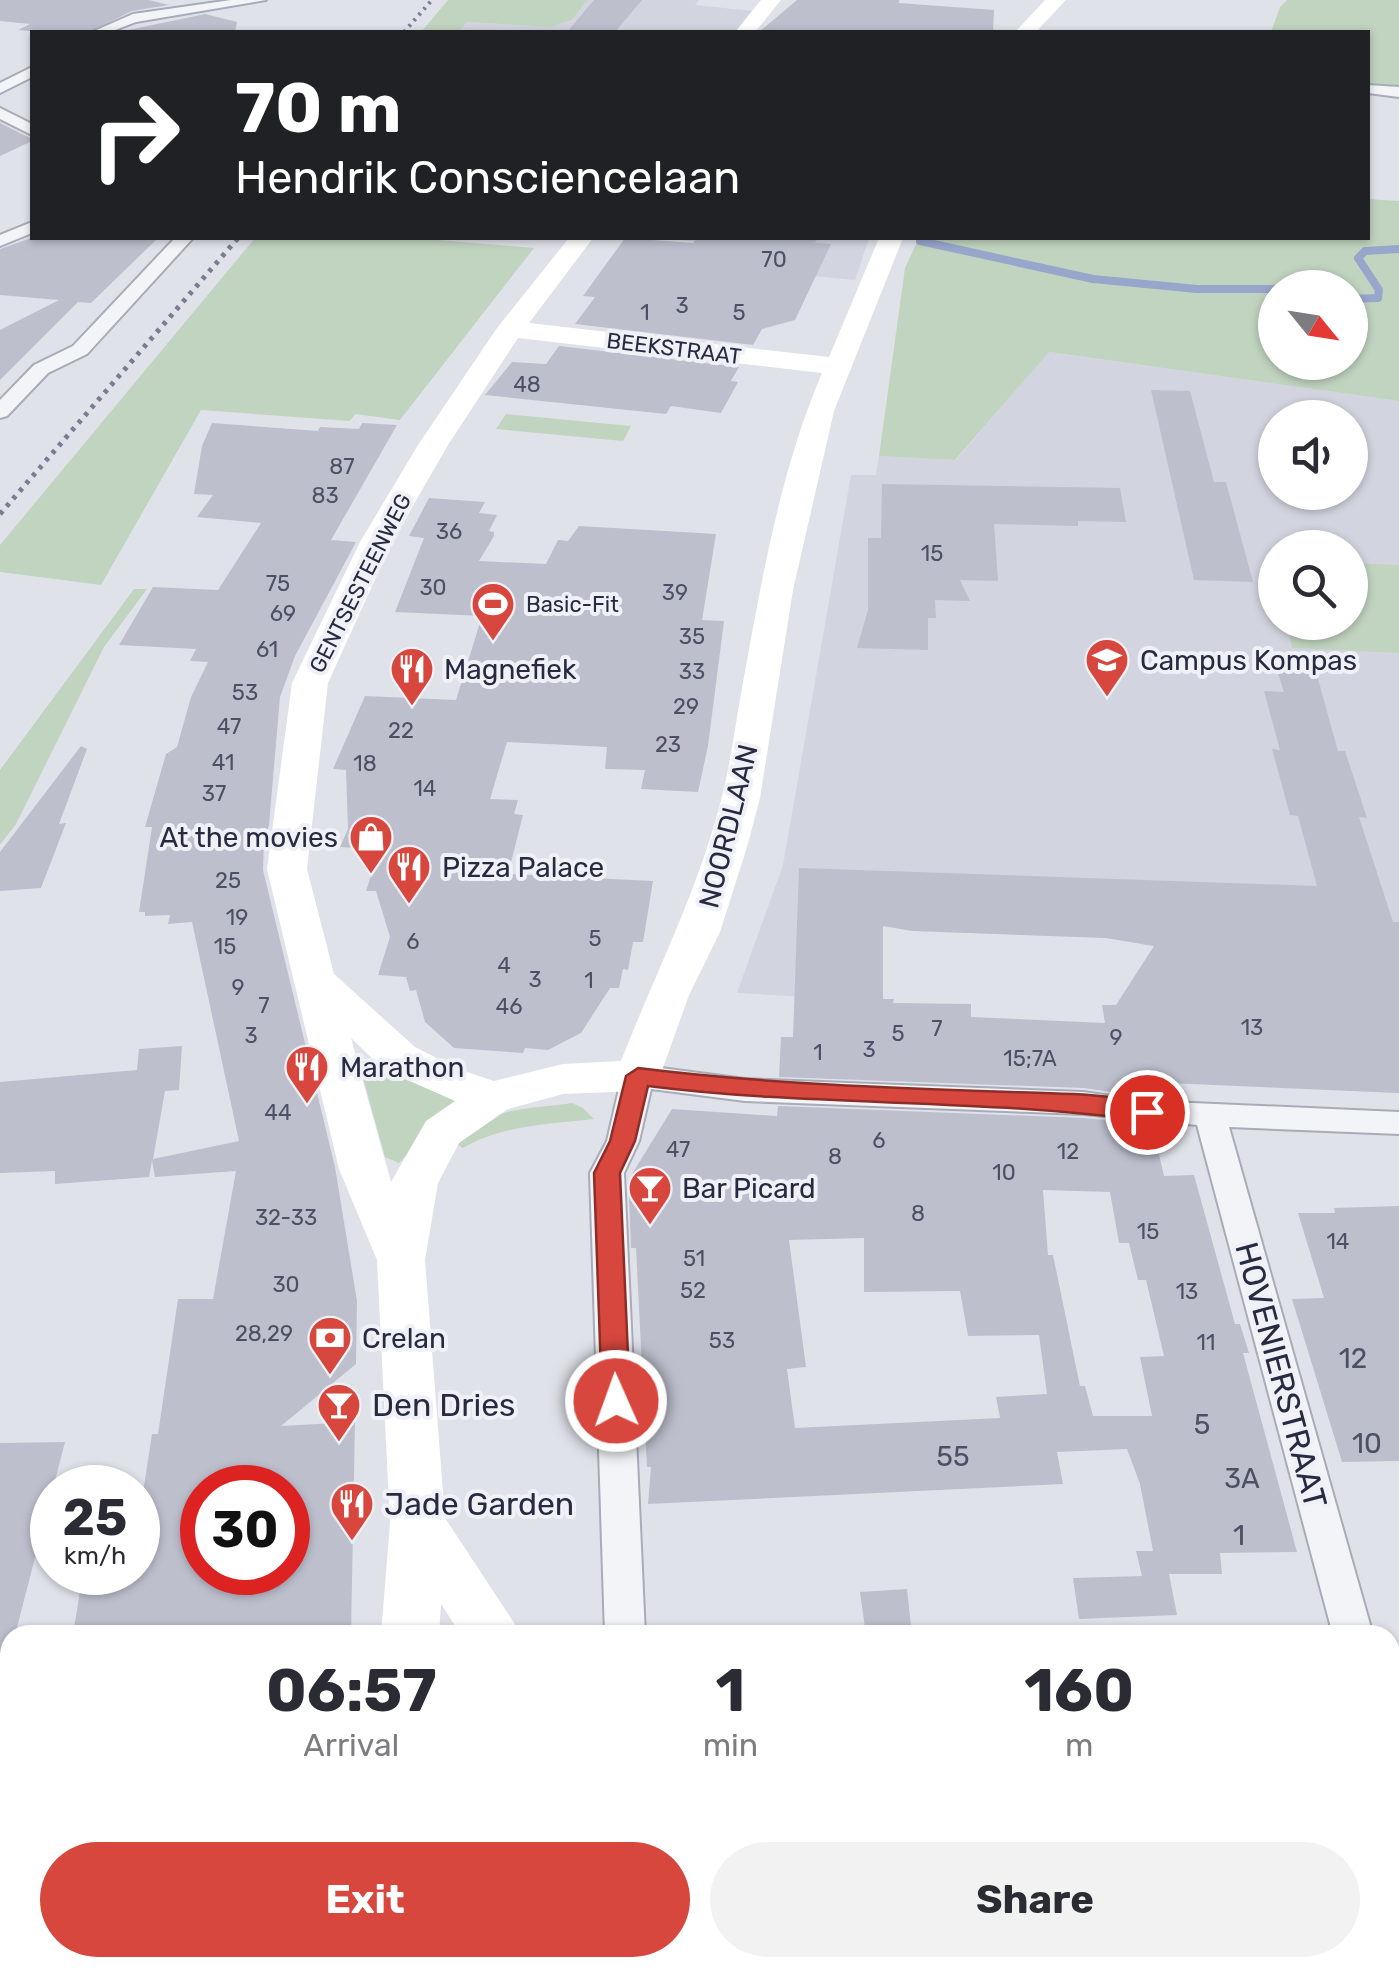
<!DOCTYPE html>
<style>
:root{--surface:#fff;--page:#f2f2f3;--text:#2b2b33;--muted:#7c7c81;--accent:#d7473d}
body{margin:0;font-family:Rubik,sans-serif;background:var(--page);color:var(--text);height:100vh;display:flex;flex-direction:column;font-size:38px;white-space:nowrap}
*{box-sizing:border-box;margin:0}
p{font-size:32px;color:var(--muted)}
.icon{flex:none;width:55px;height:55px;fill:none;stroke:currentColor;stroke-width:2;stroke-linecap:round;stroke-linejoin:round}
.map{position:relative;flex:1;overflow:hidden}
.sheet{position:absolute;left:0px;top:1625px;width:1400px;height:352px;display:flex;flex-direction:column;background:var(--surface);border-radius:30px 30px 0 0;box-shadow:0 2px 8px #0004}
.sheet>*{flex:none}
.top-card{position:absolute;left:30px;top:30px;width:1340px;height:210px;border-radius:0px;box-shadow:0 2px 8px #0004;background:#202124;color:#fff;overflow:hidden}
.needle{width:65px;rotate:120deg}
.tools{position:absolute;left:1258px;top:270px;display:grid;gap:20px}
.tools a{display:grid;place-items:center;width:110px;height:110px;border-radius:50%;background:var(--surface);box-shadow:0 2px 8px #0004;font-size:50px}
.speed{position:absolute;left:30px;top:1465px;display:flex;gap:20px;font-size:50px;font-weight:700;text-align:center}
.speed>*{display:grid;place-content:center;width:130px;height:130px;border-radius:50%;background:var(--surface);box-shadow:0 2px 8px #0004;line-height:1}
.speed small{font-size:25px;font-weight:400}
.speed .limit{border:15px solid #d22;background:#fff;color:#111}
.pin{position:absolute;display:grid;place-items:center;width:85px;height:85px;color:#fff;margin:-42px;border:5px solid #fff;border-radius:50%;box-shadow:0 2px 10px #0007}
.me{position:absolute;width:110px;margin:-55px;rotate:358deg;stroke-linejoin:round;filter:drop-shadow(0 0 8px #0008)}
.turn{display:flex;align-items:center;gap:35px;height:210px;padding:0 40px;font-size:45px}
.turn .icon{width:130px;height:130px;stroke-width:2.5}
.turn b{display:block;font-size:70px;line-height:85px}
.eta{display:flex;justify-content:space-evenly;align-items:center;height:170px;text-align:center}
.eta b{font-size:60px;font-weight:700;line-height:70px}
.button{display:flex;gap:20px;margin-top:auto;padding:20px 40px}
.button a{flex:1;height:115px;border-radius:60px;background:var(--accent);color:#fff;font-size:40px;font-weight:700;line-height:115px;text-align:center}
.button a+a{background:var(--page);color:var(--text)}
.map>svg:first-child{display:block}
</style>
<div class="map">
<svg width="1399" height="1977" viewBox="0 0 1399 1977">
<rect width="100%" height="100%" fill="#e0e2ea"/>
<path fill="#d2d4df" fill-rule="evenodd" d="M587,0H699L695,5L753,11L736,32H458L467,22L550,27L572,20Z
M651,238H869L855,280L719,267L693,241Z
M1048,352L1399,401V1093L1310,1089L1313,1056L1296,970L1106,938L946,932L945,912L854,906V1000L737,993L783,865L851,475H876L879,456L956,460ZM1275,418H1350V492H1275ZM1275,548H1350V622H1275Z"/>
<path fill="#c1d4c0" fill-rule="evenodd" d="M448,0H587L572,20L550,27L467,22L458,32H421Z
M1287,0H1399V88L1368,86V32H1271L1280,7Z
M1368,199L1399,201V401L1049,352L955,460L879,456L905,268L919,238H1368ZM1275,288H1350V362H1275Z
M255,238H415L534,248L400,420L355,414L350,421L201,410L101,585L0,572V545Z
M506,414L631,426L623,441L496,429Z
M1350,563L1399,565V653L1292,648L1287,623L1350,622Z
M134,589H147L104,647L16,824L0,845V770Z
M377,1063L395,1075L457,1101L399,1163L385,1157L360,1067Z
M572,1103L583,1108L594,1119C550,1124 502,1125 463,1148L458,1145C486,1105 527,1110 572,1103Z"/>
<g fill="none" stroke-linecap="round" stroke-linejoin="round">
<path stroke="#99a6cc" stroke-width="8" d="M920,241L1093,279L1197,289H1275
M1350,299L1378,298L1379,290L1358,258L1365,251L1399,249"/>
</g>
<path fill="#bdbfcd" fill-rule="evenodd" d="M0,0H149L169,5L132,11L89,32H37L18,30L30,24L0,21Z
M594,0H642L615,32H567Z
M797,0H899V3L994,10L993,32H759Z
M205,14L237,22L235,32H119Z
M0,123L32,139V141L0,156Z
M31,238H158L91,303L78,302L0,380V330L59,300L0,295V249Z
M625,238L693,243L697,238H818L815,243L831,244L795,320L762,329L753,345L575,324L595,297L583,296Z
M559,346L739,367L731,381L738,382L721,413L671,406L666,414L485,395L512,362L546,364Z
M1151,390L1190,391L1214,482H1226L1253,582L1194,580Z
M212,423L318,431L320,427L359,429L362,423L397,425L331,540L356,542L295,656L280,697L269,825L264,844L263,870L335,1167L357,1301L356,1364L281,1426L355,1422L351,1635H73L83,1572H138V1493H143L152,1434H158L178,1299H213L236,1171L155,1177L152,1160L149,1177L55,1184V1171L0,1173V1082L137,1070L139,1049L182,1046L179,1090L165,1091L153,1159L239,1141L192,922L168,924L170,915L145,916V912H139L152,827H145L166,754L177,747L191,697L208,662L190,661L196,649L119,645L153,587L218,590L261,523L197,517L213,495L194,494L202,446ZM202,1488H288V1574L206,1580Z
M882,484L1120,488L1126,522L1078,521V526L994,524L998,581L960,580L970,601L935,600L936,618H928V650L857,648L868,610V538H881Z
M429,498L485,502L479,513L497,515L489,531L494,532V536L479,561L546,564L558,540L568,541L579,526L716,534L702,620L724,621L708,746L698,792L641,789L645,770L605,769L607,747L507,742L490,799L518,800L514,814L523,815L508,874L653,881L643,942H633L628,970L623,969L619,988H610L581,1033L548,1050L525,1048L523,1053L454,1048L425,1022L416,990L410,991L406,977L378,975L390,937L376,891H366L377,857L386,850L340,847L348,829L346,770L333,769L365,696L456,700L482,616L395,612L424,538L409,536Z
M1276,667L1315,668L1338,751H1345L1367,818L1359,817L1393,922H1399V1093L1144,1082L1147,1097L1083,1088L779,1077L781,1037H793L799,868L1317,886L1298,816L1290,815L1272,749L1280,750L1264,691L1284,692ZM883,926L912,931L1106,938L1154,946L1116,1005H1102L1105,1023L971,1017V1004L893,1003L894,999H883Z
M81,746L87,749L59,824L66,823L41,888L0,891V852Z
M778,1106L1083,1118L1152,1124L1164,1176L1194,1175L1235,1324H1240L1249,1353H1243L1297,1552L1220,1553L1222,1574H1169L1177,1615L1079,1619L1073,1578L1142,1576L1136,1551H1153L1140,1484L1127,1449L1057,1452L1063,1484L648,1504L651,1467H647L636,1248H631L629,1196L632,1174L672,1109L777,1116ZM1043,1190L1110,1192L1119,1243H1129L1138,1280H1146L1164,1356L1140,1357L1152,1416H1093L1085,1386H1080L1053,1255H1048ZM864,1238V1292L960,1291L968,1336L1039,1335L1047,1394L996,1397L1000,1418L795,1428L787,1369L806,1367L789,1240Z
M1399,1206V1461L1342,1462L1292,1299L1324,1298L1298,1213H1335L1334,1208Z
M65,1442L15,1635H10V1654L0,1653V1443Z
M907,1589L912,1635H866L860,1592Z"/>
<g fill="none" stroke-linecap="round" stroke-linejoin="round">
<defs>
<path id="street" d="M231,0H266L136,22L110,32H92L133,14Z
M32,67V77L0,93V83Z
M1368,85L1399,87V97L1368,93Z
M0,108L32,124V135L0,119Z
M32,222V233L0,246V235Z
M175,238H193L87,354L48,373L7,416L0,418V400L34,365L73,346Z
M638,1065L745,1079L1083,1092L1147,1101L1399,1112V1134L1229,1127L1373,1635H1333L1197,1125L1083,1114L745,1101L651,1089L639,1141L624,1173L645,1635H605L590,1173L607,1141L622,1076L627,1068Z
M561,1968H613L617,1977H565Z"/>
</defs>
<use href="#street" stroke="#a8abb8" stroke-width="4"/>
<use href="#street" fill="#f3f4f8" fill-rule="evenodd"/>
<path fill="#fff" fill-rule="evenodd" d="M761,0H781L755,32H735Z
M1045,0H1066L1036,32H1015Z
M569,238H593L529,323L829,357L879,238H903L834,411L793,590L760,798L747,847L720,932L689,995L660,1076L654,1087L638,1091L563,1094L508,1109L459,1143L438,1183L425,1260L445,1518L522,1635H461L441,1604L439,1635H381L390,1523L377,1260L339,1169L267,869L292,683L360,542L418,445L497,328ZM518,338L822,373C780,471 761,583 742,688C735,725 731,763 721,800C698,891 655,974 621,1061L563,1064L494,1081L458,1069L415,1047L334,974L307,869L328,683L392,542L448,445ZM351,1038L383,1069L455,1101L426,1121L391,1182Z
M1390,1754H1399V1812H1390Z
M0,1765H10V1823H0Z
M367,1968H433V1977H367Z"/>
<path stroke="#787d94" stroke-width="4" stroke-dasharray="2.5 5" stroke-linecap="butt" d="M404,32L432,0"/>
<path stroke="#787d94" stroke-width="5" stroke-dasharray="4 6" stroke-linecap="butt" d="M0,514L238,238"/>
</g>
<path fill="#d7473d" stroke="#8c2e28" stroke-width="2.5" d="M638,1068C782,1086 927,1089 1072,1094C1090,1095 1150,1098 1159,1112L1147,1121C982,1098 813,1107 648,1086L635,1141L620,1173L630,1401L626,1409L616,1412L606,1409L602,1401L594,1173L610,1141L626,1076Z"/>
<defs>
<symbol id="stadium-pin" viewBox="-11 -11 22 30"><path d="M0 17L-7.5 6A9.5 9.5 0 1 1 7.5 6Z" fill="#d7473d" stroke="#f0f1f7"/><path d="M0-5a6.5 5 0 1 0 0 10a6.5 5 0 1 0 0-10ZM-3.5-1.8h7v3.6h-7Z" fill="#fff"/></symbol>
<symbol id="school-pin" viewBox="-11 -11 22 30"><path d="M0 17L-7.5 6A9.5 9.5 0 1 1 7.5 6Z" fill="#d7473d" stroke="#f0f1f7"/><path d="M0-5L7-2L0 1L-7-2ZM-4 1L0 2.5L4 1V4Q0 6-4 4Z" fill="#fff"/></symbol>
<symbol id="restaurant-pin" viewBox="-11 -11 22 30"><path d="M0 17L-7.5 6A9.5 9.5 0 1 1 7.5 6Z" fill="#d7473d" stroke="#f0f1f7"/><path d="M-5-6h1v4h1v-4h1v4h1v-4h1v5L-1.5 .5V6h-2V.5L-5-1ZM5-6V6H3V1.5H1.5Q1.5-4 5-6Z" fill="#fff"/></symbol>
<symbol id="shop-pin" viewBox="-11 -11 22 30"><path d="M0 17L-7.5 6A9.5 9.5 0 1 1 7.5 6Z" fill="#d7473d" stroke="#f0f1f7"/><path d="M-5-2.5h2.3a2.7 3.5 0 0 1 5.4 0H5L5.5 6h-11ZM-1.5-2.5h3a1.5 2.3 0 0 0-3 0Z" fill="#fff"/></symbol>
<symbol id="bar-pin" viewBox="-11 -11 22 30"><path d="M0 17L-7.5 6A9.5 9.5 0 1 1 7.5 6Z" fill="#d7473d" stroke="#f0f1f7"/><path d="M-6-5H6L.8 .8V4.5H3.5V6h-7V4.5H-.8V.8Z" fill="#fff"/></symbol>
<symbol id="bank-pin" viewBox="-11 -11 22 30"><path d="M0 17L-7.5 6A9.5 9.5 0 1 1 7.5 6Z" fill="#d7473d" stroke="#f0f1f7"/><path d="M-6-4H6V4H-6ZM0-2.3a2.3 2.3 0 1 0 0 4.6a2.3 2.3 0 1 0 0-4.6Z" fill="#fff"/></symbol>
</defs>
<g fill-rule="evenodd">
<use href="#stadium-pin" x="468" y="579" width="50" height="68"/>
<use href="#school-pin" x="1082" y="635" width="50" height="68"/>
<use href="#restaurant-pin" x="387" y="644" width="50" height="68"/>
<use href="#shop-pin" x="346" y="812" width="50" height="68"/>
<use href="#restaurant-pin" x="384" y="842" width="50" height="68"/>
<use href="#restaurant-pin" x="282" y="1042" width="50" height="68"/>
<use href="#bar-pin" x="625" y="1163" width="50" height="68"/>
<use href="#bank-pin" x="305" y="1313" width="50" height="68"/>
<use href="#bar-pin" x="314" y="1380" width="50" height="68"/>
<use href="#restaurant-pin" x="327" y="1479" width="50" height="68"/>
</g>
<g text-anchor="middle" stroke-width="8" stroke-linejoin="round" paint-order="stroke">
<g font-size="22" fill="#4c5065">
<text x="774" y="267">70</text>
<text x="682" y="313">3</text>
<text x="645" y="320">1</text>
<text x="739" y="320">5</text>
<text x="527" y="392">48</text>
<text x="342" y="474">87</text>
<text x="325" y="503">83</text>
<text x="449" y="539">36</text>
<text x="932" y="561">15</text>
<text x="278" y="591">75</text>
<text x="433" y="595">30</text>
<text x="675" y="600">39</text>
<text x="283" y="621">69</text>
<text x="692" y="644">35</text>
<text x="267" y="657">61</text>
<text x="692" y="679">33</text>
<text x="245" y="700">53</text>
<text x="686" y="714">29</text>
<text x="229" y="734">47</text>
<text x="401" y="738">22</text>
<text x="668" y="752">23</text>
<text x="223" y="770">41</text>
<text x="365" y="771">18</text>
<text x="425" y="796">14</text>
<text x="214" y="801">37</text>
<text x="228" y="888">25</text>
<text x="237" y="925">19</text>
<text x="595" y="946">5</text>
<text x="413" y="949">6</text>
<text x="225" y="954">15</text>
<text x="504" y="973">4</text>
<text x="535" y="987">3</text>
<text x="589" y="988">1</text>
<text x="238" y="995">9</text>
<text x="264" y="1013">7</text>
<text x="509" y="1014">46</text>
<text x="1252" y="1035">13</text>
<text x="937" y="1036">7</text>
<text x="898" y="1041">5</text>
<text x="251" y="1043">3</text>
<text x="1116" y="1045">9</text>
<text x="869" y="1057">3</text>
<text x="818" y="1060">1</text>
<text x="1030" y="1066">15;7A</text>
<text x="278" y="1120">44</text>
<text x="879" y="1148">6</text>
<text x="678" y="1157">47</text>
<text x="1068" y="1159">12</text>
<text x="835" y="1164">8</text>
<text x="1004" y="1180">10</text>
<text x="918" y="1221">8</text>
<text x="286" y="1225">32-33</text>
<text x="1148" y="1239">15</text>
<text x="1338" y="1249">14</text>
<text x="694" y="1266">51</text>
<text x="286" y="1292">30</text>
<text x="693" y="1298">52</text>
<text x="1187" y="1299">13</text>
<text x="264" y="1341">28,29</text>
<text x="722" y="1348">53</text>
<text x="1206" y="1350">11</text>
</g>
<g font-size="22" fill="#272b42" stroke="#f0f1f7">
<text transform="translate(674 348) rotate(7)" y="8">BEEKSTRAAT</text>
<text transform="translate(360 583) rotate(-63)" y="8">GENTSESTEENWEG</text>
</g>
<g font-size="22" fill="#272b42" stroke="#f0f1f7" text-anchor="start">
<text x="526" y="612">Basic-Fit</text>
</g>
<g font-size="28" fill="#272b42" stroke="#f0f1f7" text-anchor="start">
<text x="1140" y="670">Campus Kompas</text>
<text x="444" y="679">Magnefiek</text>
<text x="338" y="847" text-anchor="end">At the movies</text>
<text x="442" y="877">Pizza Palace</text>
<text x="340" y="1077">Marathon</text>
<text x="682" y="1198">Bar Picard</text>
<text x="362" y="1348">Crelan</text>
</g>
<g font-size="28" fill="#272b42" stroke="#f0f1f7">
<text transform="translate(728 826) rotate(-76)" y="10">NOORDLAAN</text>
</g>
<g font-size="28" fill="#4c5065">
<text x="1353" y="1368">12</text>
<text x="1202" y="1434">5</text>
<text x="1367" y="1453">10</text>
<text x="953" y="1466">55</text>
<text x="1242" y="1488">3A</text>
<text x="1239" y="1545">1</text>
</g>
<g font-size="32" fill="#272b42" stroke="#f0f1f7">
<text transform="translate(1281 1375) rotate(75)" y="11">HOVENIERSTRAAT</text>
</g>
<g font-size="32" fill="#272b42" stroke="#f0f1f7" text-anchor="start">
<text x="372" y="1416">Den Dries</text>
<text x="384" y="1515">Jade Garden</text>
</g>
</g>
</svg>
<div class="tools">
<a><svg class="needle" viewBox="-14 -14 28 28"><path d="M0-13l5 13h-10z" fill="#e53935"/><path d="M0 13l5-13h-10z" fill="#7c7c81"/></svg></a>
<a><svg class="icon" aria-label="sound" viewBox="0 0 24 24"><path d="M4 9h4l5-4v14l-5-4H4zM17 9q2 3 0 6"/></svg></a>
<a><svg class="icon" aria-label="search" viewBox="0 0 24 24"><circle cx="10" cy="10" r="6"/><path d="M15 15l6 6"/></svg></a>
</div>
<div class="speed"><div>25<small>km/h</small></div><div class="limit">30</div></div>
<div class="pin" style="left:1147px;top:1112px;background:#d93025"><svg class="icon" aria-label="arrive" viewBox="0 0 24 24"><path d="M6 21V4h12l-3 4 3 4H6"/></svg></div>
<svg class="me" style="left:616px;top:1401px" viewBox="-20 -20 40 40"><circle r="17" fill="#d7473d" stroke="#fff" stroke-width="3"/><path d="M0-11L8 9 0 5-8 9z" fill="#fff"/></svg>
<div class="top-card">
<div class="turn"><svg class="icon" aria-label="right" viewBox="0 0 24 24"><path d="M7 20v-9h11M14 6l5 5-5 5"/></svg><div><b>70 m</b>Hendrik Consciencelaan</div></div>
</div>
<section class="sheet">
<div class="eta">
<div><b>06:57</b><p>Arrival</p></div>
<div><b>1</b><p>min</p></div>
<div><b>160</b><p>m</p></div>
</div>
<div class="button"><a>Exit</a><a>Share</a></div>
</section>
</div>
